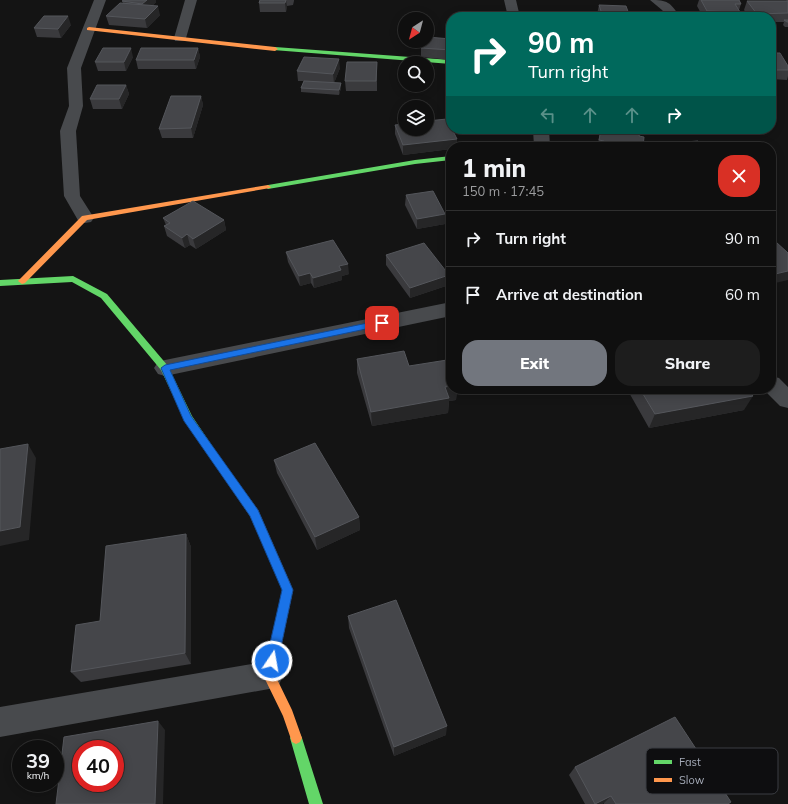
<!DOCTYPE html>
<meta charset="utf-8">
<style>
:root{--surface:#0f0f0f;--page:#1d1d1d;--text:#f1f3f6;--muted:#9b9c9e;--line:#2f2f2f;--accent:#72767e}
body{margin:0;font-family:Mulish,sans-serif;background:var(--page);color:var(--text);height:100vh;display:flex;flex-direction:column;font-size:15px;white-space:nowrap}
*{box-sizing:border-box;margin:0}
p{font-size:13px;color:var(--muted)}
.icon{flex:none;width:22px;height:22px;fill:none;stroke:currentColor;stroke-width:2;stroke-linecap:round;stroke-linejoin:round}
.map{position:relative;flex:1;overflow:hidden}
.drawer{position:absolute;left:446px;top:142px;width:330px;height:252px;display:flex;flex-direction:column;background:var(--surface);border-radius:16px;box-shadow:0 2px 10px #0003,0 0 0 1px var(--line)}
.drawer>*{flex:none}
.hud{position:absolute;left:446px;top:12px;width:330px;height:122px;border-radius:16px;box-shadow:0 2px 10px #0003,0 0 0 1px var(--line);background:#00695c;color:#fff;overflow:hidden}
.needle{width:26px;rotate:216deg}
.buttons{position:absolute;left:398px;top:12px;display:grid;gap:8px}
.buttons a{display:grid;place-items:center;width:36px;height:36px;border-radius:50%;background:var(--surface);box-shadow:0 2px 10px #0003,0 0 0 1px var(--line);font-size:20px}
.speed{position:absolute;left:12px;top:740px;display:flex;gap:8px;font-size:20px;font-weight:700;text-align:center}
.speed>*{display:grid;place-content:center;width:52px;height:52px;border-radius:50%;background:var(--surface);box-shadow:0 2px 10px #0003,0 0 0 1px var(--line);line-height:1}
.speed small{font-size:10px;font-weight:400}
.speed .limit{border:6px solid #d22;background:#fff;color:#111}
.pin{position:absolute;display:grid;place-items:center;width:34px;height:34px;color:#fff;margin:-17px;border-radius:8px;box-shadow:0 2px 6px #0006}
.me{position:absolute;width:44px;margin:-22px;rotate:12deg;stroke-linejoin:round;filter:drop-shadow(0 0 3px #0008)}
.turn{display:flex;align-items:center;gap:14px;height:84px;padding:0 16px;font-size:18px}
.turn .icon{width:52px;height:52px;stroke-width:2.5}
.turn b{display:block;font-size:28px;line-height:34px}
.lanes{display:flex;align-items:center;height:38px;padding:0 16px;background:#0003;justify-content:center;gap:20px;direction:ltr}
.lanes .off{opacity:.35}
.round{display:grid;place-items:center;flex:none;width:42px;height:42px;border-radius:16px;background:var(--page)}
.summary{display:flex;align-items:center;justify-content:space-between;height:68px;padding:0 16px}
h1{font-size:24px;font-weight:800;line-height:30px}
.action{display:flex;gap:8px;margin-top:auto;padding:8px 16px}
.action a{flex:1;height:46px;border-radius:16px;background:var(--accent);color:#fff;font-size:16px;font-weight:800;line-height:46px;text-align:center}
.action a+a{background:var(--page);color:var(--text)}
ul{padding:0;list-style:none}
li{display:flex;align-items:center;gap:12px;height:56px;padding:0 16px;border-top:1px solid var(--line)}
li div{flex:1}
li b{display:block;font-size:15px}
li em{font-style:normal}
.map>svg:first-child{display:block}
</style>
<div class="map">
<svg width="788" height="804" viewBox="0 0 788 804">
<rect width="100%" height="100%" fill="#141414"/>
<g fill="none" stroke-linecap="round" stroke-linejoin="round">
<path fill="#484a4d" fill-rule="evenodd" d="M94,0H106L81,68L83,106L76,131L80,196L94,218L91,222L85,223L79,222L64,196L60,131L69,106L67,68Z
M185,0H197L186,38L185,41H175L174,38Z
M504,0H516L520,17H508Z
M650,0C668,0 670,2 680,17H668L662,10Z
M533,129H549L550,147H534Z
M451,302V316L165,376L158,374L154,368L158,362L165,360Z
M771,376L779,378L788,387V408L780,406L763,389H771Z
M269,661L279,665L283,675L279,685L269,689L0,737V707Z"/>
<path fill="#63d668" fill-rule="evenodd" d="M275,47L451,60V64L273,50L272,49Z
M451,156V160L415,164L268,189L265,187L268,185L415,160Z
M73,276L107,294L168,366L192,416L219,456L221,459L219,462L216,463L213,462L185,421L161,370L101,298L72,282L0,286V280Z
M296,732L300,734L302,738L323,804H309L290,738L292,734Z"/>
<path fill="#ff974d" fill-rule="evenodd" d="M89,27L275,47L278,49L275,51L87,30V28Z
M268,185L271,187L270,188L87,220L25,283L22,284L18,281L82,216Z
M216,455L219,456L258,510L293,590L275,675L292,710L302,738L300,742L296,744L292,742L283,716L263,675L283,590L250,516L211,459L213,456Z"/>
</g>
<path fill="#3a3a3d" d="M260,0H294V1L293,5L287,6L286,12H260L259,3Z
M699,0H739L741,4L739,10L740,12L739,17H703L697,6Z
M786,0H788V27H785L783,25L784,22H771V17H749L744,10L747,1H787Z
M122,1L156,2L152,6L160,15L147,28L109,25L106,16L123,3Z
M599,5L630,17H598L597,14Z
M71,25L61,38L37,37L34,28Z
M451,39V60L421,57V48Z
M198,48L200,57L196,69H138L136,60Z
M771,53L788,70V76L787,80L771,79Z
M133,57L126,71H98L95,62Z
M377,62V91H346L345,81Z
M340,68L334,83H341V88L339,95L301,92V88L304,81H298L297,71Z
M126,85L129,94L122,109H93L90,99Z
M201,96L203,105L193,138H162L159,129Z
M395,125L457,139L456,147H451V149L403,155L395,134Z
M601,129L639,136L643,147H597Z
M406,195L445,214V224L417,229L405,205Z
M163,218L224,220L226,230L196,249L190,245L185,248L167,236L164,226L166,225Z
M286,252L349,274L342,276V280L314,288L311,283L300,286L288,262Z
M386,255L449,285L410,298L386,265Z
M357,359L409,366L451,389H457L456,400L449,401L448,413L372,426L357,373Z
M627,389H747L744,410L649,428Z
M274,460L359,517L360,530L317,550L277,473Z
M186,534L191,547V664L81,682L71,672Z
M348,616L446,735L394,756L349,628Z
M575,767L728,804H604V803L602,804H585L569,775Z"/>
<path fill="#262627" d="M147,0H156V2L145,12L142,4Z
M286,0L287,6L286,12L285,3Z
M158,6L160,15L147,28L145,19Z
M68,16L71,25L61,38L58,29Z
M131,48L133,57L126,71L124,62Z
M198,48L200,57L196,69L194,60Z
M339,59L340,68L334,83L333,74Z
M341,83V88L339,95V90Z
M126,85L129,94L122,109L119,99Z
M201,96L203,105L193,138L191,128Z
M457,139L456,147H451V149L403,155V145Z
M445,214V224L417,229V219Z
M224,220L226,230L196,249L193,239Z
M187,234L190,245L185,248L182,238Z
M348,264L349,274L342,276V280L314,288L313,278L339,266Z
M788,271V280L771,284V275Z
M310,273L311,283L300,286L299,276Z
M449,275V285L410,298V288Z
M451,386V389H457L456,400L449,401L448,413L372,426L371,412L445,387Z
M753,396L744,410L649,428L655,414Z
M28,444L36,458L29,540L0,546V531Z
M359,517L360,530L317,550L315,537Z
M186,534L191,547V664L185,653Z
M158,721L165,730L163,804H155Z
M447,726L446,735L394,756V747Z
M611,796L604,803L602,804H595Z"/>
<path fill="#45464a" stroke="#54565b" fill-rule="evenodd" d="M124,0H147L142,4L122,1Z
M260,0H286L285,3H259Z
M701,0H739L741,4H735L740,12L707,11Z
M747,1H788V13L757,14Z
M120,3L158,6L145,19L106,16Z
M599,5L626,6L630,17H603Z
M44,16H68L58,29L34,28Z
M784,20H788V22H787Z
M427,37L451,39V50L421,48L423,41H427Z
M103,48H131L124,62H95Z
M141,48H198L194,60H136Z
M771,53H780L788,66V70H771Z
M304,57L339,59L333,74L297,71Z
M347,62H377L376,81H345Z
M304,81L341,83L339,90L301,88Z
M97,85H126L119,99H90Z
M171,96H201L191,128L159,129Z
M447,119L451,127V129H452L457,139L403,145L395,125L405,124V129H427V121Z
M601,129H613L640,133L639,136L644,137L643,147H603L604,141L599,140Z
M698,141L703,147H664L661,144Z
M433,191L445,214L417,219L406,195Z
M193,201L224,220L193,239L187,234L182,238L164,226L170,223L163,218Z
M333,240L348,264L339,266L341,270L313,278L310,273L299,276L286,252Z
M776,242L788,253V271L771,275V243Z
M424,243L449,275L410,288L386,255Z
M404,351L409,366L447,360L451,370V386L445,387L449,398L371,412L357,359Z
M640,389H747L753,396L655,414Z
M315,443L359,517L315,537L274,460Z
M28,444L20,527L0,531V449Z
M186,534L185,653L71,672L76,625L100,621L106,546Z
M396,600L447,726L394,747L348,616Z
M675,717L731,802L728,804H616L611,796L595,804L575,767Z
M158,721L155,804H56L64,737ZM81,749H115V783H81Z"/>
<path fill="#1a73e8" stroke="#114b97" d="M382,320L386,323L385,325L170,370L191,416L258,510L293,590L278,661L276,665L272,667L268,665L266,661L282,590L250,516L184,421L161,368L165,365Z"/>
<rect x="646" y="748" width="132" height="46" rx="6" fill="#0e0e10" stroke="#3b3d42" stroke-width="1"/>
<rect x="654" y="760" width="18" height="4" fill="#63d668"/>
<rect x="654" y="778" width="18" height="4" fill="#ff974d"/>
<g font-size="11" fill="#a4aab7">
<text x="679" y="766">Fast</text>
<text x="679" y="784">Slow</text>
</g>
</svg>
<div class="buttons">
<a><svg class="needle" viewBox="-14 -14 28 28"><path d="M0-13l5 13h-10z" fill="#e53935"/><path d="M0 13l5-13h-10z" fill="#9b9c9e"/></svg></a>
<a><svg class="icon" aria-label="search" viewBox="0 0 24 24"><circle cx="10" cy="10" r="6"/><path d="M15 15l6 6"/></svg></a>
<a><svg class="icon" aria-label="layers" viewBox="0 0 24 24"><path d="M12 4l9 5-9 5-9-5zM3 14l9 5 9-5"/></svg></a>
</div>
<div class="speed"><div>39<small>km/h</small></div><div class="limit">40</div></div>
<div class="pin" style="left:382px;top:323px;background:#d93025"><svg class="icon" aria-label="arrive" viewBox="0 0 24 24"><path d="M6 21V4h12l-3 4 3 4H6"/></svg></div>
<svg class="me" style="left:272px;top:661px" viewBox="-20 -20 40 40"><circle r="17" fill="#1a73e8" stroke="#fff" stroke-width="3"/><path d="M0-11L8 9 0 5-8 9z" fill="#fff"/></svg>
<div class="hud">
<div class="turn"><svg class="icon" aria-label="right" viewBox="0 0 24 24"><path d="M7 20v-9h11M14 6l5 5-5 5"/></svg><div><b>90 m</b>Turn right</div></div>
<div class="lanes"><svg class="icon off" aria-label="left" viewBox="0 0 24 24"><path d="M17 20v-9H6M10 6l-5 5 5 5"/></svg><svg class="icon off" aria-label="ahead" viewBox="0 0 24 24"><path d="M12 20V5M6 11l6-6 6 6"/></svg><svg class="icon off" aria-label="ahead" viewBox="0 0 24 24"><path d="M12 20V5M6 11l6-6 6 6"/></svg><svg class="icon" aria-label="right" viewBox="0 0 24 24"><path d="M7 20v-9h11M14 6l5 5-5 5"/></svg></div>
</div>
<section class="drawer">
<div class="summary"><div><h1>1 min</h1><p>150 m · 17:45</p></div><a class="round" style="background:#d93025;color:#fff"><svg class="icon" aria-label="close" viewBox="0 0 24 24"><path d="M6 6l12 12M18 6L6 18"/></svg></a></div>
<ul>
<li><svg class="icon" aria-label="right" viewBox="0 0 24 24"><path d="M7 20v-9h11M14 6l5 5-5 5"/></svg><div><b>Turn right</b></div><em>90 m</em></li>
<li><svg class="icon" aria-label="arrive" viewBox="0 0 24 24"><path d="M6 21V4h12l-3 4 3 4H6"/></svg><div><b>Arrive at destination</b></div><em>60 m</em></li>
</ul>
<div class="action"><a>Exit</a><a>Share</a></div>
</section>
</div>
